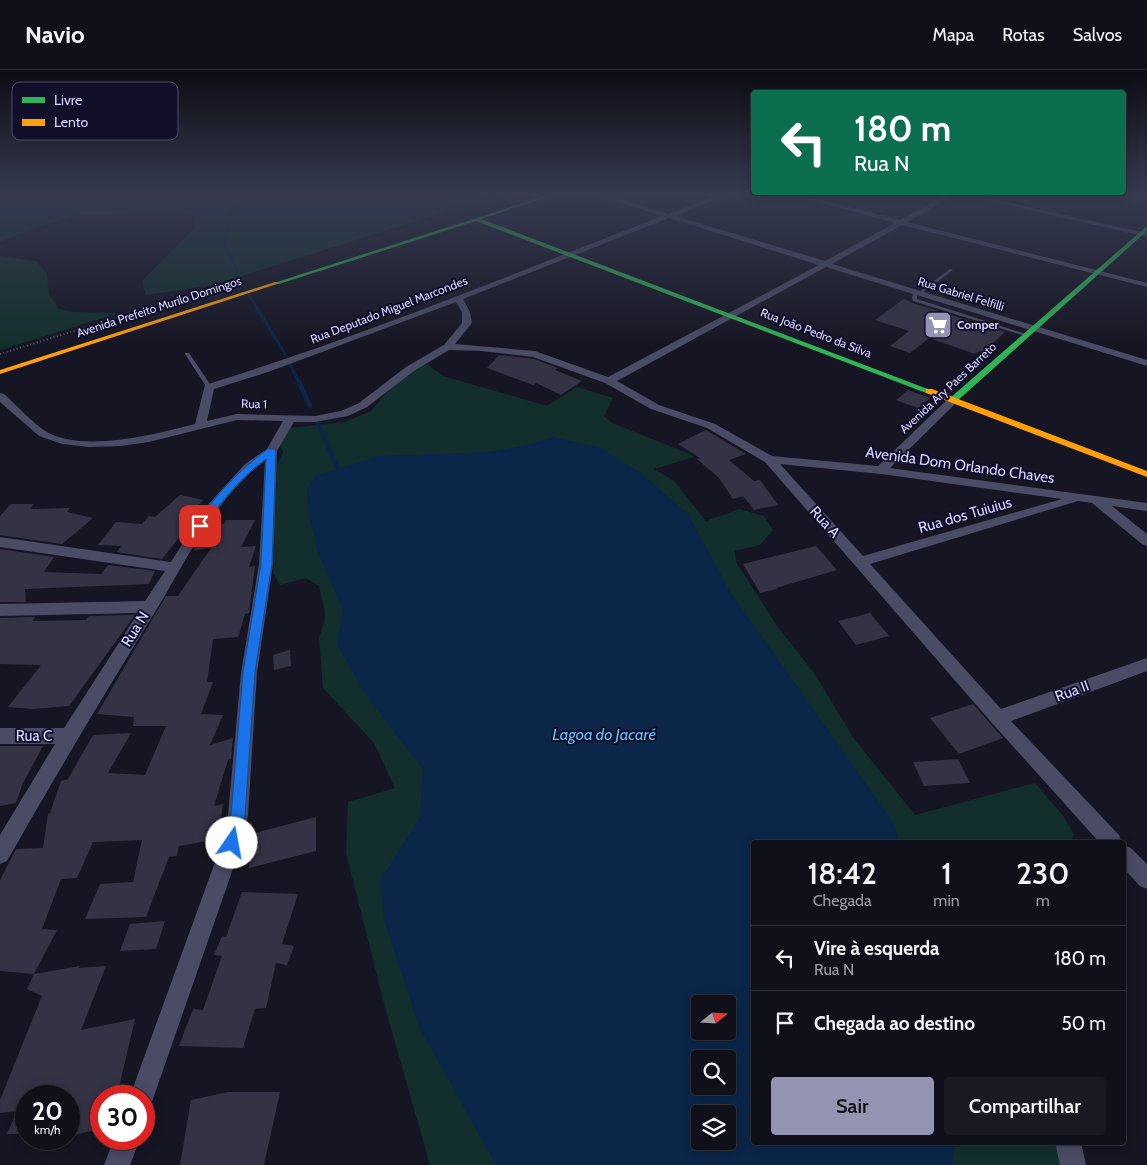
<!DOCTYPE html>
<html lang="pt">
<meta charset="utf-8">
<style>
:root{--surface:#10101a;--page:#191923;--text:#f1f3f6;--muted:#9c9da2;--line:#303039;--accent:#9493b2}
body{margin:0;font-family:Cabin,sans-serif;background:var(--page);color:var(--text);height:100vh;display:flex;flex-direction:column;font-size:19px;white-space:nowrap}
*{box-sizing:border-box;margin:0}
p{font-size:16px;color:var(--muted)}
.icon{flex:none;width:28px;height:28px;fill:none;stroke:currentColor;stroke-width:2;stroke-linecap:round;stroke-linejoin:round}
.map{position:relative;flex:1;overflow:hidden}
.details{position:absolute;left:751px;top:770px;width:375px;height:305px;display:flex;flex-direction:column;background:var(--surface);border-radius:5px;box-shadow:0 2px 12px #0003,0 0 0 1px var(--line)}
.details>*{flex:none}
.top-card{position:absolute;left:751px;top:20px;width:375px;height:105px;border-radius:5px;box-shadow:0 2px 12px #0003,0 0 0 1px var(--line);background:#0b6e4f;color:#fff;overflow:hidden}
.needle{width:32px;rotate:72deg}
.controls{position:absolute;left:691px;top:925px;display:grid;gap:10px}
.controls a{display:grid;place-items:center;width:45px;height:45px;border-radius:5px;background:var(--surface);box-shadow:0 2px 12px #0003,0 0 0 1px var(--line);font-size:25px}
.speed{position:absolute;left:15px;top:1015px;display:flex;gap:10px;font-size:25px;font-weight:700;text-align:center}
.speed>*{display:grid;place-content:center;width:65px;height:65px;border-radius:50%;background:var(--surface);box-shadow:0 2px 12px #0003,0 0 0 1px var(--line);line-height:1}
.speed small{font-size:12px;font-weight:400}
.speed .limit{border:8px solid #d22;background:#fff;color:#111}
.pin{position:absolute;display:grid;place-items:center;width:42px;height:42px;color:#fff;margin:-21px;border-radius:10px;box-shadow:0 2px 8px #0006}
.me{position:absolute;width:55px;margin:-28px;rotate:12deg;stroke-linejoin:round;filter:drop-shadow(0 0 4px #0008)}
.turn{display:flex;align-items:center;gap:18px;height:105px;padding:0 20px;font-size:22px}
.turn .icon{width:65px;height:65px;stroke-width:2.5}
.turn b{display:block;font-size:35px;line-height:42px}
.eta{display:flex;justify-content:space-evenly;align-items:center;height:85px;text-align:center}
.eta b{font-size:30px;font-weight:600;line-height:35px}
.cta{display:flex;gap:10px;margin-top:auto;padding:10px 20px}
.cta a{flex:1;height:58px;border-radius:5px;background:var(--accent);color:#111;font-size:20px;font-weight:600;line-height:58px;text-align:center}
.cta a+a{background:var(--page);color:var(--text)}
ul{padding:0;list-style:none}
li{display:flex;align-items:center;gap:15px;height:65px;padding:0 20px;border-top:1px solid var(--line)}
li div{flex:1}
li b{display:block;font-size:19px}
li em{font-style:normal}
header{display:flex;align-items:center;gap:30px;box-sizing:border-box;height:70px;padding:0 25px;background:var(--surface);border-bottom:1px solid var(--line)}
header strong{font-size:24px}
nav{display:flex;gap:28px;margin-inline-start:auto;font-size:18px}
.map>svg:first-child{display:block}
</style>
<header>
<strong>Navio</strong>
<nav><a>Mapa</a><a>Rotas</a><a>Salvos</a></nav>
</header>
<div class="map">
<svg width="1147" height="1095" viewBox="0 0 1147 1095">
<rect width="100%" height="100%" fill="#161523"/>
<path fill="#132f2d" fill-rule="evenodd" d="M0,124H499L446,138L451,140L213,215L146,225L142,211L196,157L191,143L166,140L112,144H85L39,156L0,172Z
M0,186L36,191L47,204L49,224L59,239L71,242L119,243L0,280Z
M427,294L443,306L547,336L577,317L613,328L604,346L612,353L687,383L694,387L654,399L674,411L706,451L739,439L764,446L773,460L760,475L735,481L736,492L777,556L814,603L855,670L915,745L1035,713L1064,747L1074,764L1071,772H754V1072L1055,1073L1061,1095H430L385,937L346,783L348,732L395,718L374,673L323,618L319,568L326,546L319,516L306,508L280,515L273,502L275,469L272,457L276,441L274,429L277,414L275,399L283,382L279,370L290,358L345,352L371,341L391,318L416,299ZM700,934H728V961H700ZM700,989H728V1016H700ZM700,1044H728V1071H700Z"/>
<path fill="#0b2649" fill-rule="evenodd" d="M553,367L601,378L641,403L688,444L731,523L891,749L900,772H754V1072L955,1073L953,1095H496L419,957L384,850L380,811L420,747L423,699L365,624L337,574L343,540L317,480L308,438L307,419L315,406L379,386L489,382L528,375ZM700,934H728V961H700ZM700,989H728V1016H700ZM700,1044H728V1071H700Z"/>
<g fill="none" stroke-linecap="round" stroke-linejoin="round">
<path stroke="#0b2649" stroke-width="2.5" d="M238,202L225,176L231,139L243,124"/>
<path stroke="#0b2649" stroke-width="3" d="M249,225L285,284
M290,294L299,313"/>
<path stroke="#0b2649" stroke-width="4.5" d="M299,312L310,336
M317,351L340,404"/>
</g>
<path fill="#343345" d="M904,229L912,233L1005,262L983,282L979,281L975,284L929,268L910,283L890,276L909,261L875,250Z
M499,285L534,289L558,298L555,300L582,311L561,325L536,313L533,315L487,298Z
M908,320L930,328L918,338L896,330Z
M706,360L746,384L729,390L754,411L760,410L778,435L754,440L743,426L733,429L719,408L697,389L700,388L678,374Z
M180,425L204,430L183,449L193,450L162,489L117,482L121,476L98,475L116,452L142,454L149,446L155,447Z
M11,434H34L30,439L70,438L67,442L93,448L62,474L0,465V446Z
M226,450H255L241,477L256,476L249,497L255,496L249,543L245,544L238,567L213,569L207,612H213L201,644L223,645L210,675L233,668L231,689L228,690L214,736L223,734L218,769L179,776L177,786L169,787L146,847L85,849L100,814L133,812L142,770L93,772L77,808L61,809L42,859L57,860L34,904L80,896L79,898L106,896L81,960L135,949L117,1026H101V1059L69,1066V1026H26V1064H7L17,1041L0,1043V1030L42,926L27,919L34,904L0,901V810L16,779L43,778L48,744L50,743L61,711L68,709L93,665L131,663L108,703L145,705L166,656H133L134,647L97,644L166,526H178L211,478L193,481L206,459L211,453L224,454Z
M816,476L837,500L776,518L777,519L760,523L743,494Z
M0,479L54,487L44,502L101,504L108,495L155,501L149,514L25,519L26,532H0Z
M870,543L889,566L856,575L838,551Z
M135,545L69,636L33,639L8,637L41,595L0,594V548L35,547L33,551L86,550L89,546Z
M290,580L291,596L274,600L273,585Z
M973,634L1003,668L959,684L930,648Z
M0,676H43L23,713L16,733L0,736Z
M958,689L970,713L924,716L913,692Z
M316,747V781L249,798L251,764Z
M242,822L298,824L282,874L294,876L287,895L276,893L266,938L255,939L243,978L179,976L193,939L203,940L222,886L214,885L222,866L226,867Z
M165,851L156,879L120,881L130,854Z
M228,1022H280L264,1095H180L191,1030Z"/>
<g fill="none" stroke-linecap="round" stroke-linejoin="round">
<path stroke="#4a5c6a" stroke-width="1" stroke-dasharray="1 2" stroke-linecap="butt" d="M452,143L465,136L496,129"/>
<path stroke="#4a5c6a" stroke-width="2" stroke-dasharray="1 2.5" stroke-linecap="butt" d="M0,284L215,217"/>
<path fill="#4a4b64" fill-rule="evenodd" d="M950,199L953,200L921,224H919V222Z
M915,221L917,222V229L1029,265L1025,266L913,231L912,228L913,222Z
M185,283H189L212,317L211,318H207L185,284Z"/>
<path fill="#4a4b64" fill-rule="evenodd" d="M594,124H603L668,144L720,124H728L675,146L825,191L895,153L788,124H798L900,150L948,124H955L907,152L1147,213V217L902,155L832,194L1147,290V296L826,197L617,311L659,335L715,354L772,386L878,396L949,328L953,327L958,330L957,332L890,398L1147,433V441L1112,436L1147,464V476L1142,474L1092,433L1078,431L870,494L1001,639L1147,588V601L1011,651L1119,765L1122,772H1099L992,653L765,392L707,358L651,339L605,313L533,287L481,281L449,280L414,301L367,337L348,346L315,352H294L277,381L273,494L257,603L248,745L242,773L154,1026L151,1035L144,1038V1026H130L222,773L228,745L241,603L259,494L265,391C217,426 188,487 158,537C106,621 56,705 7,791L0,794V765L55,674H0V658H64L138,543L0,546V534L145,531L165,501L0,477V467L171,492L204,439L245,394L267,379L283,351L237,350L149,372L120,376L89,377L62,374L39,366L0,332V323L4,324C17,335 33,354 47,362C84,383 156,364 195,354L205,315C360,267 511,205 662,146ZM669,148L819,195L608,307L535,281L455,274L472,253L470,242L463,229ZM456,232L462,242V253L444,275L406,297L359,333L341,341L315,346L237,344L207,351L214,319L268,302ZM780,394L881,404L1062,429L863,486Z
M960,124H970L1147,163V167Z
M1124,775L1131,778L1147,794V819L1140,816L1124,799Z
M114,1069H140L130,1095H104Z
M1055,1072H1081L1086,1095H1060Z"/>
<path fill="#30b455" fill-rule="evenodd" d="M551,124H557L481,149L933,321L926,323L476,151L279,214L274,213Z
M1147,156V161L956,332H950V328Z"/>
<path fill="#ff9f0a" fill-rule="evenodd" d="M275,212L280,213L0,304V300Z
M926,319H932L1147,401V407L926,323Z"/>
</g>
<linearGradient id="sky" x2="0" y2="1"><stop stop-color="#0c0c13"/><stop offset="0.45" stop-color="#363b50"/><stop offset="1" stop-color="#363b50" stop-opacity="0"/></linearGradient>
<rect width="1147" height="277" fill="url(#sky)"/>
<path fill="#1a73e8" stroke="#114b97" d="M268,379H274L276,381L272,494L255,602L245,745L237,778L232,781L227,778L225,773L231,745L243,602L261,494L266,389C242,406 220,432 204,458H196L195,456C214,426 240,399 268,379Z"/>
<defs>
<symbol id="supermarket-square" viewBox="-11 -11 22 22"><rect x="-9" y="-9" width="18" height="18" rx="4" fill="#9493b2" stroke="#110f29"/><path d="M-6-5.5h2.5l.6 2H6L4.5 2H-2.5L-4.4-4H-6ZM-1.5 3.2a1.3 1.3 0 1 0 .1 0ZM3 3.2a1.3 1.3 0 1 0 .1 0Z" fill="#fff"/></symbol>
</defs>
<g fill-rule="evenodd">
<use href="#supermarket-square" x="922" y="239" width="32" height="32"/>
</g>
<g text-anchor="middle" stroke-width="4" stroke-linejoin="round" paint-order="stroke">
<g font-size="12" fill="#d8d7ff" stroke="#110f29">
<text transform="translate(961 224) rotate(17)" y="4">Rua Gabriel Felfilli</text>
<text transform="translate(159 237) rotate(-18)" y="4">Avenida Prefeito Murilo Domingos</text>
<text transform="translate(389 240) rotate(-21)" y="4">Rua Deputado Miguel Marcondes</text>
<text transform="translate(816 263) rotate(21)" y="4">Rua João Pedro da Silva</text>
<text transform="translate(948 318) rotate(-43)" y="4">Avenida Ary Paes Barreto</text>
<text transform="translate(254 334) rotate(1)" y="4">Rua 1</text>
</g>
<g font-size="12" font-weight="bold" fill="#d8d7ff" stroke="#110f29" text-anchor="start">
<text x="957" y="259">Comper</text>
</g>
<g font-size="15" fill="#d8d7ff" stroke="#110f29">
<text transform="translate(960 395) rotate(8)" y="5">Avenida Dom Orlando Chaves</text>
<text transform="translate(965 445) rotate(-16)" y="5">Rua dos Tuiuius</text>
<text transform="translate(825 452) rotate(48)" y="5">Rua A</text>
<text transform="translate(135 559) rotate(-58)" y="5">Rua N</text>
<text transform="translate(1072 621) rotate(-20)" y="5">Rua II</text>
<text x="34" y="671">Rua C</text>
</g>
<g font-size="16" font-style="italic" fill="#65c5ff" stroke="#110f29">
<text x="604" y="670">Lagoa do Jacaré</text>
</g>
</g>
<rect x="12" y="12" width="166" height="58" rx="8" fill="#110f29" stroke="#4d4b69" stroke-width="1"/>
<rect x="22" y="27" width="23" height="6" fill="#30b455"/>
<rect x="22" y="49" width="23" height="7" fill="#ff9f0a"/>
<g font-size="14" fill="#d8d7ff">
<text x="54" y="35">Livre</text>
<text x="54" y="57">Lento</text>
</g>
</svg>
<div class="controls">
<a><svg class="needle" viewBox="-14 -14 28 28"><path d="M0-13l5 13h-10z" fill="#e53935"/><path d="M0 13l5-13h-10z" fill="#9c9da2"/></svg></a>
<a><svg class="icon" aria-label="search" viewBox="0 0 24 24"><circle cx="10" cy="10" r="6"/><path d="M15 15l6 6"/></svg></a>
<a><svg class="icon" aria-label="layers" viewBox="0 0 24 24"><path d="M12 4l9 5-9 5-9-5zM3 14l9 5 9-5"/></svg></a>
</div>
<div class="speed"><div>20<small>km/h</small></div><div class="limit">30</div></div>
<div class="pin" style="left:200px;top:456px;background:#d93025"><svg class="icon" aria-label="arrive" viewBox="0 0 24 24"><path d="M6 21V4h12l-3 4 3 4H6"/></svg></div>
<svg class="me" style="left:232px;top:773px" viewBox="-20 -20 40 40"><circle r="19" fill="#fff"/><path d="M0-13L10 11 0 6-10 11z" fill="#1a73e8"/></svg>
<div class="top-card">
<div class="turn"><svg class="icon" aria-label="left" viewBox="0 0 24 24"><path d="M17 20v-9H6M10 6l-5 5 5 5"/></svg><div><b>180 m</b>Rua N</div></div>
</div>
<section class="details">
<div class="eta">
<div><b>18:42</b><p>Chegada</p></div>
<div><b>1</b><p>min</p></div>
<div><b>230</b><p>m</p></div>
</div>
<ul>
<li><svg class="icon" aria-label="left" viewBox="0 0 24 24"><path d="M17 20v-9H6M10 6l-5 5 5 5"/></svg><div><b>Vire à esquerda</b><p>Rua N</p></div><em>180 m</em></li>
<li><svg class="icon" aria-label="arrive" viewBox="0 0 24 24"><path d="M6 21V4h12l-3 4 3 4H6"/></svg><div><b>Chegada ao destino</b></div><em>50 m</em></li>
</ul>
<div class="cta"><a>Sair</a><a>Compartilhar</a></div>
</section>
</div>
